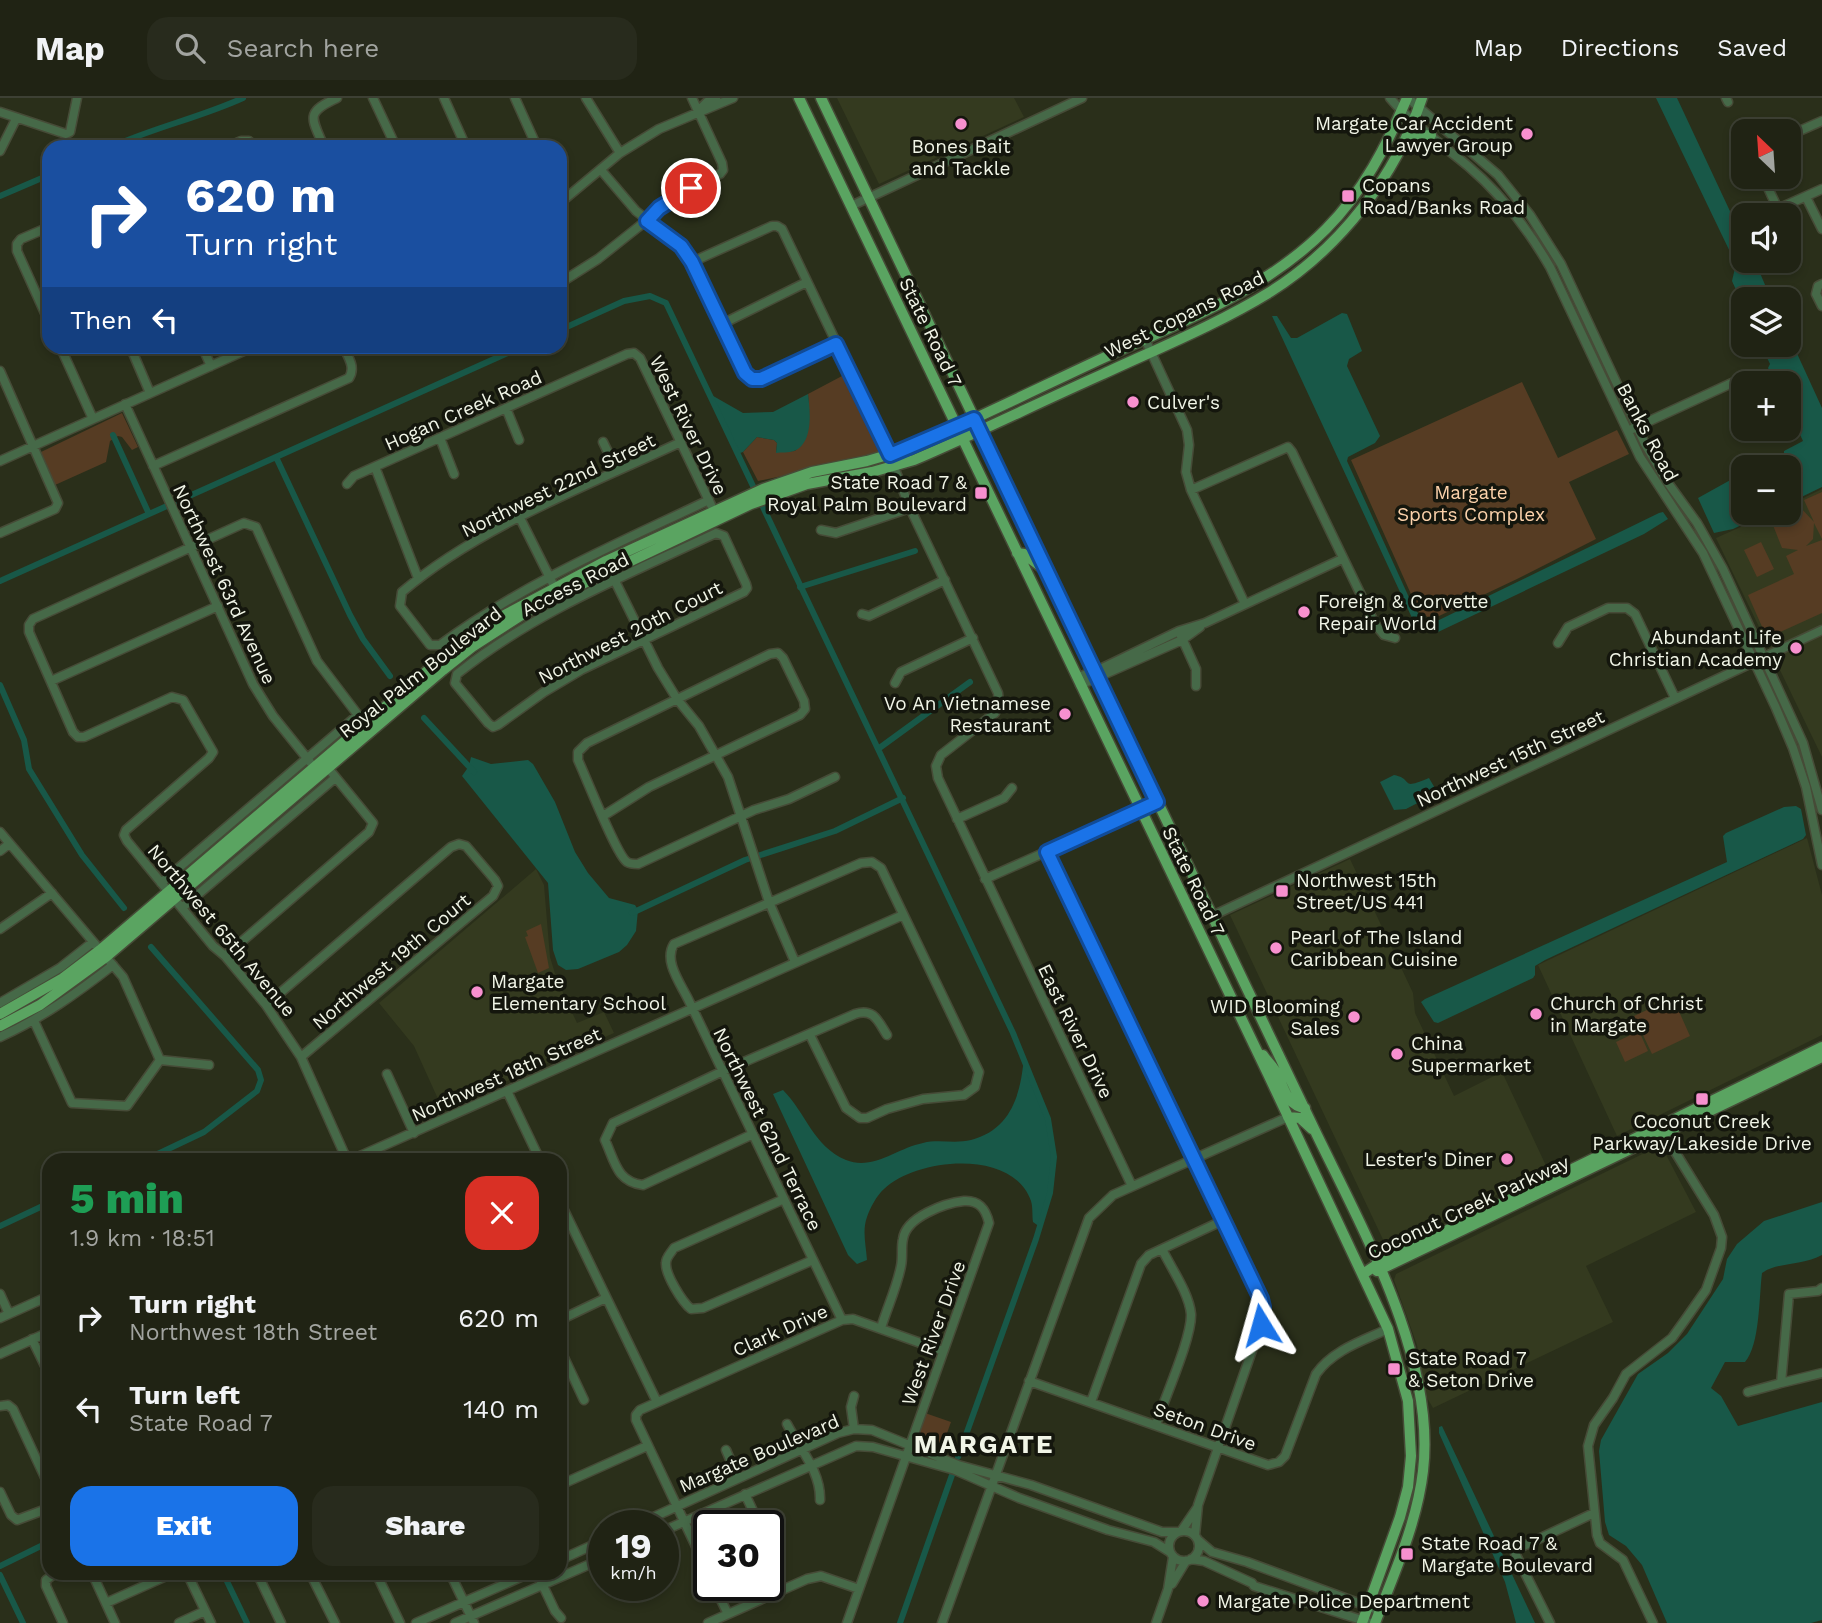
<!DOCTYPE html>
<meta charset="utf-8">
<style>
:root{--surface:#202314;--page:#282b1d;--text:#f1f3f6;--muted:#a2a4a0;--line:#3d4034;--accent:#1a73e8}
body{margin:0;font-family:"Work Sans",sans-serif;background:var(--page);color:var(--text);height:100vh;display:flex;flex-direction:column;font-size:26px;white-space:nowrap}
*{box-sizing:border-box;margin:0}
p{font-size:23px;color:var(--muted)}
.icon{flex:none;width:38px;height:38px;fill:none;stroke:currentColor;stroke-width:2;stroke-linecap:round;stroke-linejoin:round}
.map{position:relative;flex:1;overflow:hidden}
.panel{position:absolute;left:42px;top:1055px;width:525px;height:427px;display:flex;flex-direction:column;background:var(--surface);border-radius:21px;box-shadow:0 4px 10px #0003,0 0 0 2px var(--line)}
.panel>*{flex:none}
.top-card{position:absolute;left:42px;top:42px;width:525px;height:214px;border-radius:21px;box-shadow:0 4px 10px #0003,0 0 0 2px var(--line);background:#1a4fa0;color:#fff;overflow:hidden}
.needle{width:46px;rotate:335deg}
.tools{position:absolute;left:1731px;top:21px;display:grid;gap:14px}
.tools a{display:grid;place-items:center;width:70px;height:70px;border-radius:14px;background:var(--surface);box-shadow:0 4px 10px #0003,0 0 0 2px var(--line);font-size:35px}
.speed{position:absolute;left:588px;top:1412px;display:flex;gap:14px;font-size:35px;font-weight:700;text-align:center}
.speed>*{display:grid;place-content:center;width:91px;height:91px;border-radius:50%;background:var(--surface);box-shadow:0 4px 10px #0003,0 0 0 2px var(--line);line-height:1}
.speed small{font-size:18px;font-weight:400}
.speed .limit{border:4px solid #111;border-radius:10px;background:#fff;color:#111}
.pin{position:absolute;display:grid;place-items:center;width:60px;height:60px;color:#fff;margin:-30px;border:4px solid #fff;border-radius:50%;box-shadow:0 2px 7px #0007}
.me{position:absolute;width:77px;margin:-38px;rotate:352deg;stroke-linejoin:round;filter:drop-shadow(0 0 5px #0008)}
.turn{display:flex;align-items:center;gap:24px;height:147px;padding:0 28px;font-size:32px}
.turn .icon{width:91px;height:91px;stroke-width:2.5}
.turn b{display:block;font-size:49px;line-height:60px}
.then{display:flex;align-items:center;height:66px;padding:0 28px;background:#0003;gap:14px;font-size:26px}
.round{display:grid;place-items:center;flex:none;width:74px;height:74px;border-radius:21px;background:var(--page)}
.summary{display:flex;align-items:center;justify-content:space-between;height:119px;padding:0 28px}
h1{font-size:42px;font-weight:800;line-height:52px;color:#1e9e55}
.button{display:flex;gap:14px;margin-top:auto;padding:14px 28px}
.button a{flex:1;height:80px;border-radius:21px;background:var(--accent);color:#fff;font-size:28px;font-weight:800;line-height:80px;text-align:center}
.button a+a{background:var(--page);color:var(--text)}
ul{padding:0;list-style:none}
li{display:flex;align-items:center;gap:21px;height:91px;padding:0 28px}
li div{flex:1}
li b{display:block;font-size:26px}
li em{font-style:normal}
header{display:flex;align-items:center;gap:42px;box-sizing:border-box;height:98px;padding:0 35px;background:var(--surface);border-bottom:2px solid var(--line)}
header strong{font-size:33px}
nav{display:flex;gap:38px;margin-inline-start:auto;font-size:24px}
.search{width:490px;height:63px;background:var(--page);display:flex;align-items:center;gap:18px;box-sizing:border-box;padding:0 24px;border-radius:21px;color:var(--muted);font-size:26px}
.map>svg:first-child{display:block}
</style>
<header>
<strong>Map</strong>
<div class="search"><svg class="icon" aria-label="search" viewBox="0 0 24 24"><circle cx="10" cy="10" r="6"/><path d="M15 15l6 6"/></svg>Search here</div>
<nav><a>Map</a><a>Directions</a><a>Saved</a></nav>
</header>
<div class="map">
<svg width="1822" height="1525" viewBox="0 0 1822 1525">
<rect width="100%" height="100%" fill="#2a2f1a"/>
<path fill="#343a1f" d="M837,0H1014L1024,19L879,86Z
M1822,391V659L1716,440L1772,415H1788L1789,407Z
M1807,740L1822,797V937L1617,1038L1538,867Z
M1350,761L1413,895L1415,915L1454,998L1502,974L1548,1072L1387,1150L1230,817Z
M536,771L544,787L550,859L557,882L577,925L604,914L614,935L443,1012L414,948L379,905Z
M1661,1047L1696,1114L1586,1168L1613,1224L1433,1310L1426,1298L1417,1247L1394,1182L1396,1176Z"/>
<path fill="#563c23" d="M842,278L882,357L758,383L743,354L757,339L774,342L777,345L776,354L795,353C811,336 810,318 808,296Z
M1522,284L1558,360L1617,332L1629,356L1569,384L1596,441L1517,481L1439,518L1428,519L1419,514L1351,362Z
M122,315L138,349L132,352L122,339L118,338L110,343L106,364L55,387L41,354Z
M1822,394V441L1814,425L1813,441L1806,448L1822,442V515L1767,540L1748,497L1794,476L1786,458L1798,452L1782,450L1771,422L1799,408L1814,424L1804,402Z
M1761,444L1774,471L1757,479L1744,452Z
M541,826L549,870L538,875L525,839L528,838L526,833Z
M1673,900L1690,938L1652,956L1634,918Z
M1639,933L1648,953L1625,964L1616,944Z
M925,1315L951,1324L942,1349L916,1339Z"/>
<path fill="#185848" d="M1656,0H1677L1743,141V163H1782L1760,175L1771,201H1743V207L1732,183L1735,170L1732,158Z
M1342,215L1347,216L1362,253L1349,261L1347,268L1380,338L1375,345L1348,359L1347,363L1412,506C1418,517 1425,525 1439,522L1659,415L1663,414L1668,421L1644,436L1436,535H1431L1422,525L1413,522L1272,218H1277L1291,240H1297Z
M1789,238L1822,310V389L1789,405L1788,369H1757L1784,358V353L1803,343L1789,313L1788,285H1776L1768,270L1770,266L1761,247H1788Z
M708,295L743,315L773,314L808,296C810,312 814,345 794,353C789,355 781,354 776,355L777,345L774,342L757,339L743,354L737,356Z
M1743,375V415H1767L1733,431L1714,435L1698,400Z
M471,659L491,666L528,662L533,666L555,704L575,754L588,775L609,800L635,807L638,812L636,833L627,847L619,854L578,871L566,872L558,867L553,852L548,785L462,678L469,668Z
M1394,677C1415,681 1398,693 1429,680L1436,692L1435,696L1406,711L1394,712L1380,684Z
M1796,708L1801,711L1806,737L1803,741L1545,862L1535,868V877L1533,880L1438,925L1434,924L1421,904L1425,901L1727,764L1723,738L1726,735L1784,709Z
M1024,958C1037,990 1053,1024 1054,1059C1055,1082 1046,1107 1040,1129L1033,1124C1032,1118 1033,1109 1031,1103C1013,1050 916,1060 884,1091C877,1097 870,1110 867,1119C862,1133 866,1147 867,1162L857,1166L848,1157L773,996L783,992C806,1015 813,1048 846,1062C873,1073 897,1050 923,1045C938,1041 955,1046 971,1042C1012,1031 1021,995 1024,958Z
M1822,1104V1157C1802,1168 1777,1164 1762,1175C1759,1199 1760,1247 1745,1264H1725L1711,1290L1721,1298L1738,1328L1822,1304V1522L1811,1525H1667L1642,1467L1626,1448L1609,1437L1605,1424L1599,1353L1601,1342L1638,1276L1668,1255L1687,1236L1723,1181L1727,1161L1737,1146L1764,1123Z
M1442,1328L1535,1525H1516L1505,1484L1439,1335V1329Z"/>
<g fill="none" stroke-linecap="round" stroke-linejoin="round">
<path stroke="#185848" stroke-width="6" d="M111,49C155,29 199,20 243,0
M0,98L49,77
M560,232L624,203L650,198L666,205L1013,935L1048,1021L1054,1059L1050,1095L1036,1141L958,1359
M113,337L149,416
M276,359L350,517L363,541L390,578
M0,483L523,248
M800,489L915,453
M0,587L24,642L29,671L82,757L124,810
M424,620L474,674
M878,651L970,584
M632,815L745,762L835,733L903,700
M145,1062L204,1034L257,993L261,982L258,972L151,849
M0,1128L49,1105
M0,1468L49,1444
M223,1475L247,1525
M0,1477L23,1525
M900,1525L952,1377"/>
<defs>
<path id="minor" d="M373,0L396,49
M444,0L466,49
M515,0L537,49
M586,0L620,55
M1390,0C1409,23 1444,48 1468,68C1501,96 1528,131 1550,169L1640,359L1703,455L1776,610L1793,650L1806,689L1822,767
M1408,0L1498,77L1530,117L1561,166L1645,346L1668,385L1697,425L1723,471L1803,645L1822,712
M1726,0L1728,4
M698,13L707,4L716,0
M0,14L66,36L70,34L77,0
M1788,38L1822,23
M227,49L241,43H249L254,49
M324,49C312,20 304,15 337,0
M0,53L16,21
M601,72L636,113L681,148L692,164L745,275L753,281H761L837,246
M1763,79L1776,107L1782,109L1783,117
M1806,99L1822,131
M560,105L620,55L659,31L733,0
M851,108L1082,0
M1782,109L1822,91
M49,129L21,141L17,146V153L49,224
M692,164L772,128H777L782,131L890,357
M560,185L598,161L676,99L720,76L723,72L722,65L692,0
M1822,186L1818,188L1816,196L1822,208
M722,226L807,184
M1145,241L1187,332L1189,347L1186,374L1191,392L1245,506
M60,248L93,321
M130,248L150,295
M202,248L211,268
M0,273L58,405L55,411L0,435
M125,306L253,586L273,618L310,664
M506,310L519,342
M1632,331L1734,284
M440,340L454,376
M603,344L617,373
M681,344C591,386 478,429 402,494L400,508L430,547H440C522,486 617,446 709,402
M0,363L255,248
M153,368L349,280C356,269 348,259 343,248
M375,369L418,480
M894,369L910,410L998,595L999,605L995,615L941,657L936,668L938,680L1132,1088
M347,386L354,378L627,256L634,255L640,260L711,407
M1191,392L1288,349L1292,354L1375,526L1384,537L1395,540
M520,420L557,494
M821,432L836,435L910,410
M716,435L724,438L746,486L747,490L744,494L581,572L544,594L498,627L493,629L488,625L455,585L457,576C534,514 627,477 716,435Z
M613,479L658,570L677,601L699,628L728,679L769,804L795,864
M862,516L869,518L945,482
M1181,538L1196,571V588
M1558,545L1568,529L1608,510H1627L1635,516L1675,600
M1077,579L1094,574L1179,533L1205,525L1342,461
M51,583L218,508
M895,585L901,574L973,540
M1080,587L1182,542L1200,529
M603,718L649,689L800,617L805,611L804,603L783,560L778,555L770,556L587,645L578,654V662C586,679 617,758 627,764C630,766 635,766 638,766L754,712L789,701L835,679
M957,721L1004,700L1012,690
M0,734L123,879L160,962L127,1008L72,1005L34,923
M0,753L9,746
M1047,754L1263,1209L1261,1227L1198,1407L1195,1437
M985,781L1158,704
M161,785L358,617L317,563L256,429L244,425L33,521L29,527V534L73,634L78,639H84L172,599L183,602L213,654L209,660L126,732L124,737L127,743L213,848L225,858L266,907L301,959L347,1062
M182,810L335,680
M1212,818L1822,532
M0,831L52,795
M225,858L369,734L373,725L328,670
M0,905L60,870L93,844
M266,907L451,749L459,746L466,748L495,782L498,788L493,798L301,959
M810,937L846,1010L860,1020H867L887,1011L923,1001L964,997L975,989L979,974L881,770L872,764L861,765L674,846C663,863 681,886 689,903L842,1222
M0,939C42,920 77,895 113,867
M160,962L209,967
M387,976L414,1035
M507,993L540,1062
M753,1036L643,1087C617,1084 615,1064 605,1042L613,1025L723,973L855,916C874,910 878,923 887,937
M351,1062L903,817
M784,1101L674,1150C671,1155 666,1159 666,1165C665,1176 682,1204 691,1211L703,1210L813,1162
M560,1104L657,1304
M0,1196L9,1216
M0,1220L49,1198
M560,1222L606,1200
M32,1241L49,1276
M560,1251L584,1302
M0,1256L49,1234
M1029,1283L1268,1367L1279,1364L1285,1358L1316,1276C1333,1252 1362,1243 1388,1231
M1781,1285L1822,1275
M1748,1294L1781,1285L1789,1196L1818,1193L1822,1190
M1091,1304L1141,1166L1149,1157L1224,1122
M0,1308L8,1307L13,1311L49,1388
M787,1326C800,1351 821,1374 820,1402
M1156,1327C1164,1301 1192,1240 1191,1216C1189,1195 1171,1170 1162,1151
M854,1331L851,1309L854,1298
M726,1352L738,1380
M560,1387L647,1348
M0,1394L11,1417L17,1422L49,1410
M745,1396L760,1428
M634,1428L838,1335L854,1331L872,1332L958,1367L1031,1387L1162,1434H1177
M1182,1432L1197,1410
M1169 1448a15 15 0 1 1 30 0a15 15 0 1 1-30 0Z
M663,1433L856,1348L873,1349L955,1372L1019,1400L1108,1432L1154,1444L1170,1454
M1198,1442L1212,1454L1247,1464L1380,1513
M1191,1461L1204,1463L1252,1485L1254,1488L1368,1524
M560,1462L604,1442
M56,1475L46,1482V1488L63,1525
M92,1475L115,1525
M187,1475L211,1525
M257,1475L281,1525
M310,1475L335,1525
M376,1475L400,1525
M450,1475L474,1525
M537,1475L555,1513L561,1520
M709,1476L636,1322V1317L640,1312L842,1222L853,1221L943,1253
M1172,1486L1186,1463
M634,1488L637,1491
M714,1488L728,1516
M106,1505L173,1475
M179,1525L205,1513
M416,1525L530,1475
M455,1525L604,1460
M708,1525L807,1481L821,1478L859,1491
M847,1525L989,1125C986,1112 980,1102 964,1103C945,1105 906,1119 903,1141C901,1149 903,1159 901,1168C897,1189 887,1210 881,1230
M942,1525L1089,1120L1113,1097L1288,1019
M1156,1525L1168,1491L1173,1459
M1550,1525L1515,1455L1517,1451L1594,1415
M1653,1525L1623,1462L1600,1445L1597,1437L1588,1348L1594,1327L1613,1300L1626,1276L1672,1240L1685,1222L1706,1192L1721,1150L1722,1139L1714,1117L1661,1031"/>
<path id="major" d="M799,0L1268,976L1388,1231L1408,1303L1411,1358L1408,1389L1400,1419L1362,1525
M821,0L1317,1037C1364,1134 1436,1262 1423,1373C1417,1425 1394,1476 1375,1525
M1403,47L1416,38L1431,37
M1017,455L1024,456L1044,471
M0,916L63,880L100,852L447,556L501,519L606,463L763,391L812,374L867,363L908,351C973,322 1037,291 1101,261C1179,225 1265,193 1326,131C1363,94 1387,47 1407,0
M0,928L40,907L106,859L443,572L472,549L534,509L751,406L807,386L872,374L914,362C977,335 1040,304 1103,276C1159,250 1218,226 1270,194C1340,150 1396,78 1422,0
M1263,957C1266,962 1271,966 1274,971C1284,985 1284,1007 1305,1010
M1288,1019L1300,1020L1312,1031
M1377,1173L1822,959
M1363,1176L1378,1166L1822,949"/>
</defs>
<use href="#minor" stroke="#464b37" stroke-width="11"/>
<use href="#major" stroke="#464b37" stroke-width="13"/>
<use href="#minor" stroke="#466948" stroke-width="8"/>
<use href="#major" stroke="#5aa461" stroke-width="10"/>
</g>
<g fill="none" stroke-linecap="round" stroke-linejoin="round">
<defs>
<path id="route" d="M691,90L659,110L647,123L681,148L692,164L745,275L752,281H761L836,246L890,357L974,321L1157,704L1047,754L1261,1201L1263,1209L1261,1227"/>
</defs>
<use href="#route" stroke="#114b97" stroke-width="18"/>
<use href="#route" stroke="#1a73e8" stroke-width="12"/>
</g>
<g fill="#f790cf" stroke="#14160d" stroke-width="2.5">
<circle cx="961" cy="26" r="7"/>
<circle cx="1527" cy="36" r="7"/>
<rect x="1341" y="91" width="14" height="14" rx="3.5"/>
<circle cx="1133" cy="304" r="7"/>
<rect x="974" y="388" width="14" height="14" rx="3.5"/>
<circle cx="1304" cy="514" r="7"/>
<circle cx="1796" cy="550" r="7"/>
<circle cx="1065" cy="616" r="7"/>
<rect x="1275" y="786" width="14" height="14" rx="3.5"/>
<circle cx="1276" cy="850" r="7"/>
<circle cx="477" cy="894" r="7"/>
<circle cx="1536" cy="916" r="7"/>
<circle cx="1354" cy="919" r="7"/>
<circle cx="1397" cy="956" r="7"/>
<rect x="1695" y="994" width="14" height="14" rx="3.5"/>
<circle cx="1507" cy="1061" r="7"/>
<rect x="1387" y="1264" width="14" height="14" rx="3.5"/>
<rect x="1400" y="1449" width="14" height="14" rx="3.5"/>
<circle cx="1203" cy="1503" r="7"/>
</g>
<g text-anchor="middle" stroke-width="7" stroke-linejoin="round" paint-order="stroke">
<g font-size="19" fill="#f1f5e7" stroke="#14160d" text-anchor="start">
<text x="1513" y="32" text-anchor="end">Margate Car Accident<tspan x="1513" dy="22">Lawyer Group</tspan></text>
<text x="961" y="55" text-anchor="middle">Bones Bait<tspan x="961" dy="22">and Tackle</tspan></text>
<text x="1362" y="94">Copans<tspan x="1362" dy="22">Road/Banks Road</tspan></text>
<text x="1147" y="311">Culver's</text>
<text x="967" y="391" text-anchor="end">State Road 7 &amp;<tspan x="967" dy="22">Royal Palm Boulevard</tspan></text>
<text x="1318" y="510">Foreign &amp; Corvette<tspan x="1318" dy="22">Repair World</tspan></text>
<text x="1782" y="546" text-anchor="end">Abundant Life<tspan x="1782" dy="22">Christian Academy</tspan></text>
<text x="1051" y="612" text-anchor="end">Vo An Vietnamese<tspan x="1051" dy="22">Restaurant</tspan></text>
<text x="1296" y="789">Northwest 15th<tspan x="1296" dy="22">Street/US 441</tspan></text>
<text x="1290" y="846">Pearl of The Island<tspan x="1290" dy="22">Caribbean Cuisine</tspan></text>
<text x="491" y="890">Margate<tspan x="491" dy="22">Elementary School</tspan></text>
<text x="1550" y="912">Church of Christ<tspan x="1550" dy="22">in Margate</tspan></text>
<text x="1340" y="915" text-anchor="end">WID Blooming<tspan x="1340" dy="22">Sales</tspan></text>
<text x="1411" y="952">China<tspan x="1411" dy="22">Supermarket</tspan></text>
<text x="1702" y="1030" text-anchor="middle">Coconut Creek<tspan x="1702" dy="22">Parkway/Lakeside Drive</tspan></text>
<text x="1493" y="1068" text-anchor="end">Lester's Diner</text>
<text x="1408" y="1267">State Road 7<tspan x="1408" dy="22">&amp; Seton Drive</tspan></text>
<text x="1421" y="1452">State Road 7 &amp;<tspan x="1421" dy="22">Margate Boulevard</tspan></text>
<text x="1217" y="1510">Margate Police Department</text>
</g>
<g font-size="19" fill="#f1f5e7" stroke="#14160d">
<text transform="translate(1184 216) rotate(-26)" y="7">West Copans Road</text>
<text transform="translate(931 234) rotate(64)" y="7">State Road 7</text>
<text transform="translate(463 312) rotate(-24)" y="7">Hogan Creek Road</text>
<text transform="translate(689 327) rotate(64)" y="7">West River Drive</text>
<text transform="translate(1648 334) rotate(62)" y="7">Banks Road</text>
<text transform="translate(558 387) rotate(-26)" y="7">Northwest 22nd Street</text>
<text transform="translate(225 486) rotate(65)" y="7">Northwest 63rd Avenue</text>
<text transform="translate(575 486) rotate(-27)" y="7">Access Road</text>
<text transform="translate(630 534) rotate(-27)" y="7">Northwest 20th Court</text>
<text transform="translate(420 574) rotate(-38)" y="7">Royal Palm Boulevard</text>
<text transform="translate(1510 660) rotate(-25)" y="7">Northwest 15th Street</text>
<text transform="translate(1194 783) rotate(64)" y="7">State Road 7</text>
<text transform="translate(222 832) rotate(50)" y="7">Northwest 65th Avenue</text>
<text transform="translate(391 863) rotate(-40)" y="7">Northwest 19th Court</text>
<text transform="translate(1076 933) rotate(64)" y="7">East River Drive</text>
<text transform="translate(506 976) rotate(-24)" y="7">Northwest 18th Street</text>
<text transform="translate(768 1031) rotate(64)" y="7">Northwest 62nd Terrace</text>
<text transform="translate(1468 1109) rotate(-25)" y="7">Coconut Creek Parkway</text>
<text transform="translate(780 1232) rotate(-24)" y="7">Clark Drive</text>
<text transform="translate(933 1235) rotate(-70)" y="7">West River Drive</text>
<text transform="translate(1205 1328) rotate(20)" y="7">Seton Drive</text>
<text transform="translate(759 1355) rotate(-23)" y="7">Margate Boulevard</text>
</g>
<g font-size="19" fill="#fcd2ab" stroke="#14160d">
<text x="1471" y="401">Margate<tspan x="1471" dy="22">Sports Complex</tspan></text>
</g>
<g font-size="26" font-weight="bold" letter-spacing="2" fill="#f1f5e7" stroke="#14160d">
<text x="984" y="1355">MARGATE</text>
</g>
</g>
</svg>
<div class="tools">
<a><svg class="needle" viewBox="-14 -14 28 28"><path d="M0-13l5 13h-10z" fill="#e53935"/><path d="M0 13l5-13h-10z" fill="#a2a4a0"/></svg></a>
<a><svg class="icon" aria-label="sound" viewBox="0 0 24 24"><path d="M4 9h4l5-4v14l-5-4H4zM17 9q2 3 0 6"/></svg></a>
<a><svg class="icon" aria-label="layers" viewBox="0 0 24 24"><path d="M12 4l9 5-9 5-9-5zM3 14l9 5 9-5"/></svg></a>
<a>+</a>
<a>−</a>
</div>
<div class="speed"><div>19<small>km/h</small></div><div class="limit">30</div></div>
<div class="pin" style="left:691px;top:90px;background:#d93025"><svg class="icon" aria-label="arrive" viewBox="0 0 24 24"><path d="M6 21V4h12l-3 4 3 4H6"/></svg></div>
<svg class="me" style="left:1261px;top:1227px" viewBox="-20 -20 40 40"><path d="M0-17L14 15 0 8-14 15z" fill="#1a73e8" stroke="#fff" stroke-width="4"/></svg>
<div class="top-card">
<div class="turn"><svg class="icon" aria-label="right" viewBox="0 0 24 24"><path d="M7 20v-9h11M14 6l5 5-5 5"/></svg><div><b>620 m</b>Turn right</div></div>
<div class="then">Then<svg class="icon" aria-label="left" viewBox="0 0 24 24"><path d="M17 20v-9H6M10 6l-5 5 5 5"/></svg></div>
</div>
<section class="panel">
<div class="summary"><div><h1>5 min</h1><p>1.9 km · 18:51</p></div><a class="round" style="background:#d93025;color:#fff"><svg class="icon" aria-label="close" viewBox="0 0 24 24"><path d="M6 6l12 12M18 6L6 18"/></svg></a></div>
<ul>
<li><svg class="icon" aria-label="right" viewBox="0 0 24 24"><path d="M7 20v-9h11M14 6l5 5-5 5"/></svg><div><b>Turn right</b><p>Northwest 18th Street</p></div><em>620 m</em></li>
<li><svg class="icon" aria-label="left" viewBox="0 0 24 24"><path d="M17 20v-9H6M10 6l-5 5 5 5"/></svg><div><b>Turn left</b><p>State Road 7</p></div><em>140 m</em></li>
</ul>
<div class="button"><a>Exit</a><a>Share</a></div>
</section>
</div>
